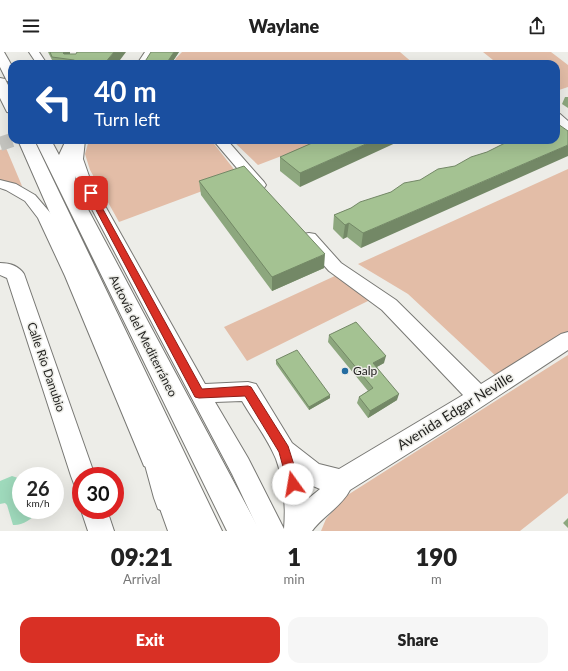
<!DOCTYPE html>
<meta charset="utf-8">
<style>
:root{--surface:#fff;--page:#f6f6f6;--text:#222;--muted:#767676;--accent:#d93025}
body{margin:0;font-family:Lato,sans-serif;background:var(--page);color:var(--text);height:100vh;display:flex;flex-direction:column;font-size:15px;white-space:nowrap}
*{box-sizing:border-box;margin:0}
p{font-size:13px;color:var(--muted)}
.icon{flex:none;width:22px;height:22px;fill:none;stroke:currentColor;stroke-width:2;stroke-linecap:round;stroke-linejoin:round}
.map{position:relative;height:479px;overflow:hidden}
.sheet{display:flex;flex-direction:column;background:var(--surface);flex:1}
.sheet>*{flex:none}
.top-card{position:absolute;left:8px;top:8px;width:552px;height:84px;border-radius:12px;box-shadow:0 4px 16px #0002;background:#1a4fa0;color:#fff;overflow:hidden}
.speed{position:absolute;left:12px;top:415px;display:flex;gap:8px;font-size:20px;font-weight:700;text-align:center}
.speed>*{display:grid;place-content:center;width:52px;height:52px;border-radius:50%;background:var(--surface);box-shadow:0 4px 16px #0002;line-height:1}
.speed small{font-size:10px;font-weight:400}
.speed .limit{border:6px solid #d22;background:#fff;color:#111}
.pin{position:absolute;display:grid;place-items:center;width:34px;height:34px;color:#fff;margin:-17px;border-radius:8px;box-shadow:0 2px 6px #0006}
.me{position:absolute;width:44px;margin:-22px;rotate:347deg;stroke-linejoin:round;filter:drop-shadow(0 0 3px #0008)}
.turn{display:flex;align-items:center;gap:14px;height:84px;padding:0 20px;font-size:18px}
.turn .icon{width:52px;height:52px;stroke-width:2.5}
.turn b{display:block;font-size:28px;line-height:34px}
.eta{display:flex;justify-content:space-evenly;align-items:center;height:68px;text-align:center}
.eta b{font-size:24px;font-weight:800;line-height:28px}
.primary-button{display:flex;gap:8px;margin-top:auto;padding:8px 20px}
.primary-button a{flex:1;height:46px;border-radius:12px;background:var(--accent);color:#fff;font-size:16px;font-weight:800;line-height:46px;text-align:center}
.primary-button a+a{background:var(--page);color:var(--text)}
header{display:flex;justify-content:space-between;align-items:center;height:52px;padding:0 20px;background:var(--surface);font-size:18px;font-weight:800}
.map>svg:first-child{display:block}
</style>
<header><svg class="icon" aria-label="menu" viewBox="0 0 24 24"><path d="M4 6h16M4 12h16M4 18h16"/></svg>Waylane<svg class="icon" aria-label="share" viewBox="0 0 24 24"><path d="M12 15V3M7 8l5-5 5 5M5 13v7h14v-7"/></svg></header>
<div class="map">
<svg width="568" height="479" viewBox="0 0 568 479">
<rect width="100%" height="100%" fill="#edede8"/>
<path fill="#e3bda7" d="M182,0H400L414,12H173L176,6Z
M483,0H551L568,13V35L556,39V12H498Z
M89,88H211L240,125L119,170L90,118L85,102Z
M232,88H317L305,95L258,113Z
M6,96L22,134L0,129V98Z
M568,117V282L497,325L408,242L358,212Z
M337,223L370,248L247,309L224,275Z
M568,303V441L520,479H321L326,467L346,444Z"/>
<path fill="#9fdabc" d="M12,424L21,427V458H37V460C33,467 21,474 13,473L7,453L5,451L0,452V429Z"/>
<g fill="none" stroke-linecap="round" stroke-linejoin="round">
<path stroke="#c5c5c0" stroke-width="14" stroke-dasharray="14 7" stroke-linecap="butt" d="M0,92L12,88"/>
<defs>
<path id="minor" d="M29,0H39L47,12H37Z
M145,0H155L147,12H137Z
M556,61L560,62L568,69V79L564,78L556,71Z
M71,88H85L83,107L90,127L205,332L248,330L256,332L292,391L319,412L339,417L463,343L382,258L329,219L303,190L301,186L303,182L309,181L315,182L341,211L396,248L481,332L561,282L568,280V298L457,371L350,438C341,455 323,464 312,479H259L232,422L76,127L69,107ZM242,349C253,368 268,387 276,407C284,429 286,454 284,477L248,406L215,350ZM306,431L320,437L309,446Z
M213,88H227L264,130L266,133L264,136L259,137L254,136Z
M0,128L16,132L35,143L53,164L83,224L160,398L164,406L160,414L152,417L144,414L65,224L38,166L25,149L6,138L0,136Z
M0,211C9,211 19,214 24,222L95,424H81V435L74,432L71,424L7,226L0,223Z
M165,425L174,428L194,479H168L153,437L156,428Z
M81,458H107L114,479H88Z"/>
<path id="trunk" d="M0,0H4L12,14V30L7,29L0,15Z
M0,26L5,27L12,41V61L7,60L0,46Z
M18,88H34L222,479H190L180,456L169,461L158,457L154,446L139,391L143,382L146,380Z
M35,88H51L59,103L66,88H82L76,104L75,133L260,479H227Z"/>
</defs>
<use href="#minor" stroke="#787874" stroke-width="2"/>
<use href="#trunk" stroke="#787874" stroke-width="2"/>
<use href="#minor" fill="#fff" fill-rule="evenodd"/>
<use href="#trunk" fill="#fff" fill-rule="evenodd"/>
</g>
<path fill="#8da77e" d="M48,0H70V2L117,12H54Z
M179,0L171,12H145L144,11Z
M565,45H568V56L562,52Z
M319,88L300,135L280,119V105Z
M199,129L324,216L272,239L201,143Z
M391,140L361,196L347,185L343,187L333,177L334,163Z
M329,283L384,311L377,315L397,348L368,366L357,351L359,345L368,339L328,290Z
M276,308L330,346L309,358L276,312Z
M568,466V476L563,471Z"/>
<path fill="#738866" d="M64,0H70V6L63,1Z
M114,0H126L117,12H104Z
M174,0H179L171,12H166Z
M375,88H402L300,135V121Z
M568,93V104L361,196L363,181Z
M349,171L347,185L343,187L345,173Z
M325,202L324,216L272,239V225Z
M386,304L384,311L371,318L373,311Z
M399,342L397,348L368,366L370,359Z
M330,343V346L309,358V355Z"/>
<path fill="#a4c292" stroke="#738866" d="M50,0H64L63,1L64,2H76L77,0H114L104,12H80L74,8L52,5Z
M151,0H174L166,12L144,11Z
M558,72L568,79V93L363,181L349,171L345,173L334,163L351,156L360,150L391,140L404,131L420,128L438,117L455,114L471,105L487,100L507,90L519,88H556V73Z
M319,88H375L300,121L280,105Z
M244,114L325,202L272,225L199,129Z
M356,270L386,304L373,311L399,342L370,359L359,345L373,336L329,283Z
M297,298L330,343L309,355L276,308Z"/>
<path fill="#d93025" stroke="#8d1f18" d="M91,138L94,141L202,337L248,334L251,335L288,394L300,432L298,437L293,439L289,437L279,400L245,344L199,346L195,345L87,141Z"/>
<circle fill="#246ca0" stroke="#edede8" stroke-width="1.5" cx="345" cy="319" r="4"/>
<g text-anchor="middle" stroke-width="3" stroke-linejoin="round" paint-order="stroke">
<g font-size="12" fill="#232321" stroke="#edede8">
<text transform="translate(143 284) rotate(63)" y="4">Autovía del Mediterráneo</text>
<text transform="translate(46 315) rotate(71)" y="4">Calle Río Danubio</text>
</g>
<g font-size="12" fill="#232321" stroke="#edede8" text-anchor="start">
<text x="353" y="323">Galp</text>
</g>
<g font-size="14" fill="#232321" stroke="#edede8">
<text transform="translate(455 359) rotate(-32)" y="5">Avenida Edgar Neville</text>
</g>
</g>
</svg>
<div class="speed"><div>26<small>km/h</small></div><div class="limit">30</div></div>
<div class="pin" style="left:91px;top:141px;background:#d93025"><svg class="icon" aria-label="arrive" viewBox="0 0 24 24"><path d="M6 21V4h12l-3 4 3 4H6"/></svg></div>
<svg class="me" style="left:293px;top:432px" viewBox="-20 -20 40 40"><circle r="19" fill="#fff"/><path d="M0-13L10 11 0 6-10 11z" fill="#d93025"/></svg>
<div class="top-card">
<div class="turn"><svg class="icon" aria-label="left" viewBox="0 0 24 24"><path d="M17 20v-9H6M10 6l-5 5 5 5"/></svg><div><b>40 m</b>Turn left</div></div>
</div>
</div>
<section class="sheet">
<div class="eta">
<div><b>09:21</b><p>Arrival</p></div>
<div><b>1</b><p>min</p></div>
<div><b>190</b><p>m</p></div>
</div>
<div class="primary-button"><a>Exit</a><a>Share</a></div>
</section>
